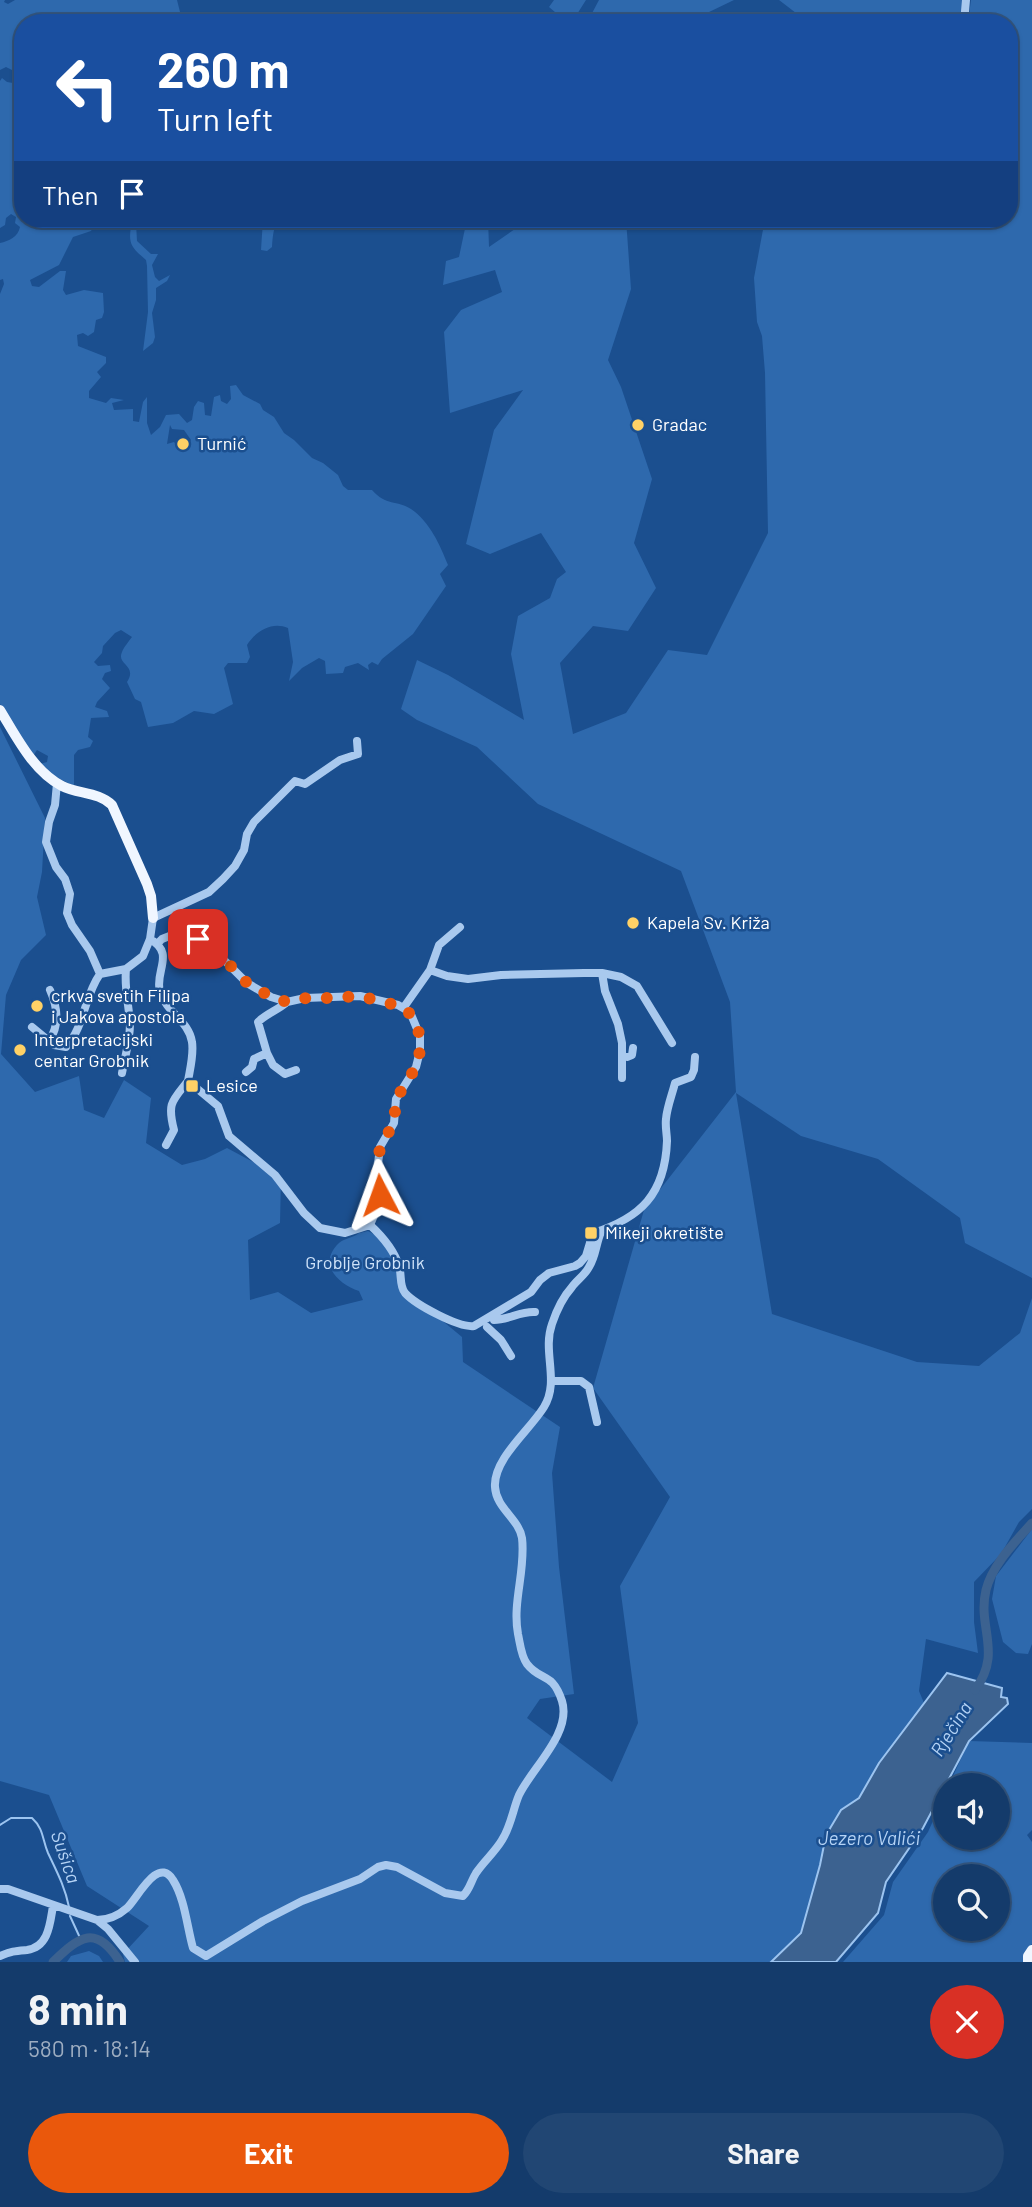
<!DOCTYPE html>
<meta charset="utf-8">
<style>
:root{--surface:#143b6b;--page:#214673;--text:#f1f3f6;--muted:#9dadc1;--line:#33557e;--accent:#ea580c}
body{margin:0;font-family:Barlow,sans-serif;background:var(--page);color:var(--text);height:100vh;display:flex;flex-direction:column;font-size:26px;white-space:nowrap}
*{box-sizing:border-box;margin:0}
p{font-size:23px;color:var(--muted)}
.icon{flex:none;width:38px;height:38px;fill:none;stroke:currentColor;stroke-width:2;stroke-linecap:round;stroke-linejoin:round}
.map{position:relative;height:1962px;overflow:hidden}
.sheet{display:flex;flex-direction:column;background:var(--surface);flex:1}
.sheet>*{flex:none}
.banner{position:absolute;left:14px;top:14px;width:1004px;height:214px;border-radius:28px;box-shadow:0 2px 5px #0004,0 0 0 2px var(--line);background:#1a4fa0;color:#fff;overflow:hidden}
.fabs{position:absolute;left:933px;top:1773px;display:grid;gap:14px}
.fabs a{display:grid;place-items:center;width:77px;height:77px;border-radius:50%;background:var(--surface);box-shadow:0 2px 5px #0004,0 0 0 2px var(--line);font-size:35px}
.pin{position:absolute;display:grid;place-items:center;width:60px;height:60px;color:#fff;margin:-30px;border-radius:14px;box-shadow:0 4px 10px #0006}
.me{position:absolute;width:77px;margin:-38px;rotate:356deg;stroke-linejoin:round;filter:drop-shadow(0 0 5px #0008)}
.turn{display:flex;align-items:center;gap:24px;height:147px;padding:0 28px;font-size:32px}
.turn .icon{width:91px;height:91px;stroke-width:2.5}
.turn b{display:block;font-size:49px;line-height:60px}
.then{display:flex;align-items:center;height:66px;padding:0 28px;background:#0003;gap:14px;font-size:26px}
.round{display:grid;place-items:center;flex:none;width:74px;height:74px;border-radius:37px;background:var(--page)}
.summary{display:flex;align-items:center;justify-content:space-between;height:119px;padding:0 28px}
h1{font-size:42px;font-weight:700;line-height:52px}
.primary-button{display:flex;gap:14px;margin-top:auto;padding:14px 28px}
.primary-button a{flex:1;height:80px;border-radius:42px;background:var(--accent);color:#fff;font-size:28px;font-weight:700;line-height:80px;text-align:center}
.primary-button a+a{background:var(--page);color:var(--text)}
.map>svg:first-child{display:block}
</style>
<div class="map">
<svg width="1032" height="1962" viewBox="0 0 1032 1962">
<rect width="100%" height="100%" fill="#1b4f8f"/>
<path fill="#2e69ad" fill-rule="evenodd" d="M0,0H5L4,2L8,4L15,0H177L181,16L193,21L192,23H23V219H103L102,222L94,226L91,231L73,237L59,265L30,280L32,286L39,287L60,271H66L63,290L66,295L84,290L103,293L104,312L102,318L96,320L94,332L88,336L83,333L77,335L78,346L106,357V363L97,372L101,377L89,391V398L106,403L111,398L124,400L112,403L114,410L133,409V421L139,422L143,402L147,397V423L151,435L160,427L166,415L179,414L187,423L192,420L194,407L198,401L204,403L205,415L211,416L214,397L220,395L221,401L227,404L231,399L230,386L236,385L243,395L260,404L263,410L274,417L284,433L294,440L312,458L323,463L338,475L343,486L348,490H372C386,506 397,500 411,509C430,522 440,545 448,565L440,574L446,586L413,634L382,659L378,665L372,662L368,665L369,670L358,663L345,667L343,673L326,674L325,661L319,658L302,668L289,681L293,662L288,628C272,621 256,631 247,645L250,657L247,663H228L224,668L233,704L214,714L194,711L173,723L148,727L141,702L135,699L127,682C138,665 116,665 122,652C124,647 129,641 132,637L121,630L115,633L103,646L102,653L94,662L98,666L110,665L111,671L105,673L102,679L110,688L97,702L95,707L107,711L109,717L91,718L88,737L93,741L90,747L78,750L74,755V786L46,772L40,764L47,762L48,756L37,750L33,756L0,704V294L4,284L3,279L0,280V243C9,241 18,237 20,227L15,223L16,217L11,214L6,218L5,225L0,228V81L2,78L7,82L13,83L12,70L6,67L0,70ZM170,425L172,429L184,430L191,440L184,450L178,447L174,442L167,444Z
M554,0H586L572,22L562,18L549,7Z
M599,0H734L707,13L699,23H640L634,18L630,23H593L590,17Z
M779,0H964L961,23H809Z
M971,0H1032V1278L965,1243L960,1218L878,1159L801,1136L736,1093L772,1314L917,1362L979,1366L1020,1333L1032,1298V1509L1019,1522L1001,1554L974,1582V1622L978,1653L926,1639L919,1691L924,1703L879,1763L859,1798L841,1810L826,1835L820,1865L801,1933L771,1962H125L123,1954L149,1926L87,1886L49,1795L0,1781V727L45,818L42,872L37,897L46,935L21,960L6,995L1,1054L35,1092L79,1076L84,1110L104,1118L124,1080L151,1098L146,1143L182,1165L205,1159L227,1148L281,1177L280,1223L248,1240L250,1300L278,1292L311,1313L363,1300L359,1291C338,1284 317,1264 339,1243C345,1238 353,1238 359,1233L368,1231L379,1237L398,1266V1284L462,1337L463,1362L560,1427L552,1473L559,1567L574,1694L540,1699L527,1718L612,1782L638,1723L620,1586L670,1497L593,1388L644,1210L736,1092L730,1002L681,871L538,804L477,747L417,720L401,709L417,660L448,675L524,720L511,654L518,616L550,598L557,579L566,572L541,533L490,554L466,544L494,430L523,390L450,413L444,332L461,310L502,292L495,270L443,285L446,261L459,257L467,219H488L489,247L515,229L510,219H626L631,289L608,360L621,387L652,479L634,543L656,588L628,631L593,626L560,663L573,734L626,713L668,650L707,655L768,533L765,373L762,336L757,322L754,278L765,219H1010V23H968Z
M235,13L248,15L253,23H214L216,16Z
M132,219H141L136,223L137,241L151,254H158L152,265L155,277L159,281L170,275L167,281L156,288V300L152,313L155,337L153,343L143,351L148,312L147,266L146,260C127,244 129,241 132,219Z
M263,219H298C274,224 274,222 272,247L267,251L261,250Z
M1032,1529V1644L1028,1654L1016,1653L1003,1642L992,1599L996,1576Z
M969,1741L1032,1743V1830L1027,1835L1032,1842V1944L1023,1955L1025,1962H843L884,1915L893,1882L928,1832L945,1794V1838H998V1785H949ZM945,1876H998V1928H945Z
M89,1951L99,1956L103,1962H67L71,1956Z"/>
<path fill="#3c6290" stroke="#9cc4f0" stroke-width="2" d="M947,1673L1002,1688L1001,1697L1007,1698L1008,1704L969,1741L923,1828L886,1882L878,1913L836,1962H771L801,1933L820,1865L826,1835L841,1810L859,1798L879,1763Z"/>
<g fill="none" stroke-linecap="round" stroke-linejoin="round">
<path stroke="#9cc4f0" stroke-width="2" d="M0,1825L11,1818H32C44,1829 42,1839 48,1853C57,1872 65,1887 69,1907
M70,1916L81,1940"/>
<path stroke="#3c6290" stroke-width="9" d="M975,1690C1003,1652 977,1628 986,1590C992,1565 1015,1542 1032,1523
M53,1962C80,1936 96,1924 120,1962"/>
<path stroke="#a9c9ee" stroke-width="8" d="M964,23L966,0
M57,783L55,805L49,822L46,842L56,867L65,879L70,894L67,913L72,925L90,951L100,974
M158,943L162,939L172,935L184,934L198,939L207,943L247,983L271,997L287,1002L305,998L360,996L398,1005L410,1012L420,1036V1051L416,1067L396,1099L394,1123L380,1147L377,1172L379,1204L370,1225L345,1233L320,1228L304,1213L275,1175L229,1136L218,1106L188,1081C190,1069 194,1054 192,1042C189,1021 167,1013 160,992C154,971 176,954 150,939L153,918L209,892L223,879L235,866L244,850L247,834L254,822L295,781L305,784L340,760L358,754L357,741
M430,970L439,945L460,927
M602,973L605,991L618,1024L622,1043V1078
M50,990C58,1008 60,1025 49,1041L54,1045L66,1047C85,1026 84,996 100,974L126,969
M404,1007L430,970L447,976L468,979L501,975L584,973H602L621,977L637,986L672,1043
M32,1027L49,1041
M267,1053L273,1065L285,1074L296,1070
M623,1055L627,1057L632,1055L633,1048
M246,1072L252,1067L254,1059L267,1053L258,1022C266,1014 278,1010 287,1002
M122,1073C125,1057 130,1040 130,1024C129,1005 124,988 126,969L143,956L150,939
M166,1145L174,1130C167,1103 172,1101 188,1081
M370,1225C383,1237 394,1250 399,1266C402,1275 399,1286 405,1293C416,1305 459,1328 474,1326L531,1292L540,1280L549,1273L575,1266L580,1263L586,1256L593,1233C641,1218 665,1194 667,1141C667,1134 665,1127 666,1119C667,1107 672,1095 675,1083L691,1077L694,1070L695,1057
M494,1320C509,1320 520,1311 535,1312
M487,1327L501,1340L511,1356
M552,1381H581L589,1387L597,1422
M0,1889H8L97,1920L108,1929L135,1962
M97,1920C108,1920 119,1915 127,1908C137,1899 158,1855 173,1880C185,1899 187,1927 193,1948L206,1956L263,1921L302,1901L360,1879L378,1867L386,1865L397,1867L445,1893L463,1896C470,1889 471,1881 476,1873C484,1861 495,1852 502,1840C511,1826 513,1809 519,1795C532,1768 572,1733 562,1701C552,1671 541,1682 527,1664C521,1656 520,1643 518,1634C512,1602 526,1570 522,1538C519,1519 496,1508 495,1487C493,1459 530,1430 544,1407C560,1381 542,1352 552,1324C556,1312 563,1297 572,1287C577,1280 585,1275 589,1267C596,1256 596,1243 601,1232
M0,1956C12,1951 15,1951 27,1950C49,1947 50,1923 53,1906"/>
<path stroke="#f0f6ff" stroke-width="10" d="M0,710C16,736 33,771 62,786C78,794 99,792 112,805L147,884L151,896L153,918
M1028,1962V1956L1032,1950"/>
</g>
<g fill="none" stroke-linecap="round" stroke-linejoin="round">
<path stroke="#ea580c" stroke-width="12" stroke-dasharray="0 21.6" d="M198,939L207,943L226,961L247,983L271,997L287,1002L306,998H325L360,996L404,1007L414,1019L420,1036V1051L416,1067L396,1099L394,1123L380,1147L377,1172L380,1195"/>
</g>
<g fill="#ffd166" stroke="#1b4f8f" stroke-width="2.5">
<circle cx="638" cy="425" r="7"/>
<circle cx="183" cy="444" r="7"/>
<circle cx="633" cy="923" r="7"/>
<circle cx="37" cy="1006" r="7"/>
<circle cx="20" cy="1050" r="7"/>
<rect x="185" y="1079" width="14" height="14" rx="3.5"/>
<rect x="584" y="1226" width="14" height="14" rx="3.5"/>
</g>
<g text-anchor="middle" stroke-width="5" stroke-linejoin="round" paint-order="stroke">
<g font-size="18" fill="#fff" stroke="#1b4f8f" text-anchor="start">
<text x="652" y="431">Gradac</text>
<text x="197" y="450">Turnić</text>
<text x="647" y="929">Kapela Sv. Križa</text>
<text x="51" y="1002">crkva svetih Filipa<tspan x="51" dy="21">i Jakova apostola</tspan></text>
<text x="34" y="1046">Interpretacijski<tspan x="34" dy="21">centar Grobnik</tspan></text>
<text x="206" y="1092">Lesice</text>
<text x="605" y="1239">Mikeji okretište</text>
</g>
<g font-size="18" fill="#cfe3fa" stroke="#1b4f8f">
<text x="365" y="1269">Groblje Grobnik</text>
</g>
<g font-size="19" font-style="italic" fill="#b5d3f5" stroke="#1b4f8f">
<text transform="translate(951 1729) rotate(-58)" y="7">Rječina</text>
<text x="869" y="1845">Jezero Valići</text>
<text transform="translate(66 1857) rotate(71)" y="7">Sušica</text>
</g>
</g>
</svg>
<div class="fabs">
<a><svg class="icon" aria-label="sound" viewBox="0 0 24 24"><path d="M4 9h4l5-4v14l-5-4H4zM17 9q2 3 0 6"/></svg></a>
<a><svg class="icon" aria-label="search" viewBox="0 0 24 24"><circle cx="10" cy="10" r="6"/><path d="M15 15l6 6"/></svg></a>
</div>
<div class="pin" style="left:198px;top:939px;background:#d93025"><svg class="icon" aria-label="arrive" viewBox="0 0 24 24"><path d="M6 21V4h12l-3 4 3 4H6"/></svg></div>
<svg class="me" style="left:380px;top:1195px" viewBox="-20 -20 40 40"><path d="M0-17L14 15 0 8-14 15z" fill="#ea580c" stroke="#fff" stroke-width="4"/></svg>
<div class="banner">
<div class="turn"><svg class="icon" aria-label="left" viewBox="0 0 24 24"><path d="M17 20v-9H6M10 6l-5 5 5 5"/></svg><div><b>260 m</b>Turn left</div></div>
<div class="then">Then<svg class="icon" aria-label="arrive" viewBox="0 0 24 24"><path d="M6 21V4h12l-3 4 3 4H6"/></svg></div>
</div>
</div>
<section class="sheet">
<div class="summary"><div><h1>8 min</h1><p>580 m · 18:14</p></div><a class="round" style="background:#d93025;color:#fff"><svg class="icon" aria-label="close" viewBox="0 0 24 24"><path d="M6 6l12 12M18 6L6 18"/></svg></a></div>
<div class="primary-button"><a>Exit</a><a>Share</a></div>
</section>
